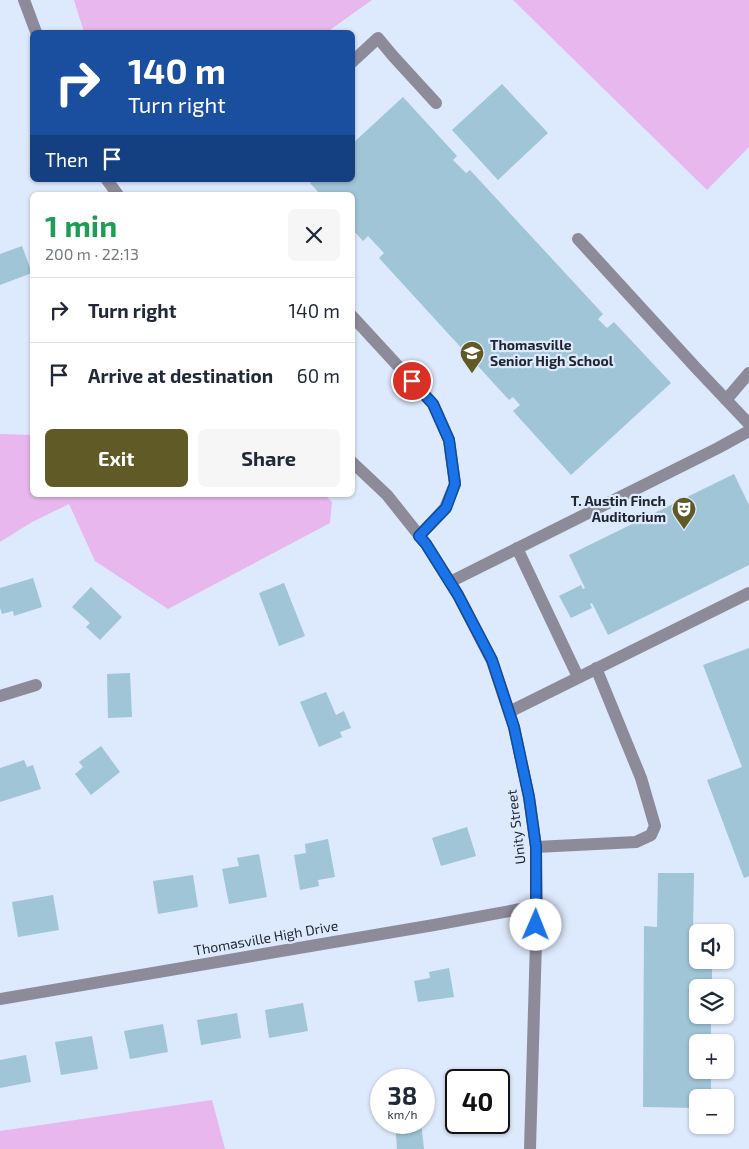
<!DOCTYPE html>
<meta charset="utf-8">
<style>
:root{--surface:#fff;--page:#f6f6f7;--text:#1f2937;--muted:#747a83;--line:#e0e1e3;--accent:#605a27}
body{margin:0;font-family:"Exo 2",sans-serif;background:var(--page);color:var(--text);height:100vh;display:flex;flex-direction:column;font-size:19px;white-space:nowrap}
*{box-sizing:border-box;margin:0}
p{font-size:16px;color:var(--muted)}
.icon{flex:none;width:28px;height:28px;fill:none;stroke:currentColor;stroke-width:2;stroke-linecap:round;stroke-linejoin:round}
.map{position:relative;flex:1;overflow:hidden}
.panel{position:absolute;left:30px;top:192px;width:325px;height:305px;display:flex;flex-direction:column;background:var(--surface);border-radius:8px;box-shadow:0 1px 4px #0004}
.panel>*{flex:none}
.guide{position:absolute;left:30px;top:30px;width:325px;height:152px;border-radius:8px;box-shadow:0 1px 4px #0004;background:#1a4fa0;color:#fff;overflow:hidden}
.tools{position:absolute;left:689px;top:924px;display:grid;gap:10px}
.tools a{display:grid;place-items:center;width:45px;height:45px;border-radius:8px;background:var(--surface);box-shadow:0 1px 4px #0004;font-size:25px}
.speed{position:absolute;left:370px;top:1069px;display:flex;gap:10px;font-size:25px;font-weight:700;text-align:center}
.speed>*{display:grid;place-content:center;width:65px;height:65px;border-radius:50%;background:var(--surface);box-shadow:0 1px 4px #0004;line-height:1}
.speed small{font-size:12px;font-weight:400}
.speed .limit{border:2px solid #111;border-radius:8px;background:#fff;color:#111}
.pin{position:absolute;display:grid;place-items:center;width:42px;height:42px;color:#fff;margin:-21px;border:2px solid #fff;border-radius:50%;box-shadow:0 1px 5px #0007}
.me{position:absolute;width:55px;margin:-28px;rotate:1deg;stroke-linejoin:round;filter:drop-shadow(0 0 4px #0008)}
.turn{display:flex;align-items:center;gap:18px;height:105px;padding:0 15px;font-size:22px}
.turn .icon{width:65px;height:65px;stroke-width:2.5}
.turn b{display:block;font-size:35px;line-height:42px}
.then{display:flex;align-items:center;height:48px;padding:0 15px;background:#0003;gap:10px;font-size:19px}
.round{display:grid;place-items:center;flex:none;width:52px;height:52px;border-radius:8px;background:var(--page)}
.summary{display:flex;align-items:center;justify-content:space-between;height:85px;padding:0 15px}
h1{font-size:30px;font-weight:700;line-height:38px;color:#1e9e55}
.cta{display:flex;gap:10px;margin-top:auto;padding:10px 15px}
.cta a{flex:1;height:58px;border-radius:8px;background:var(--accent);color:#fff;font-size:20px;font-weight:700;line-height:58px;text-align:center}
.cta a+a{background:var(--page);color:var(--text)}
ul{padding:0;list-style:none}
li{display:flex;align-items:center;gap:15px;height:65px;padding:0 15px;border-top:1px solid var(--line)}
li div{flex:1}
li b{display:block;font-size:19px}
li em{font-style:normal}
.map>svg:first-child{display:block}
</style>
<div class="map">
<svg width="749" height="1149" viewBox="0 0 749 1149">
<rect width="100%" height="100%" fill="#dde9fc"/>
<path fill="#e7b7ee" d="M74,0H372L327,32H84Z
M513,0H749V147L707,190Z
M0,434L32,435V495H325L332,502L330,523L168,609L95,561L69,504L32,522L0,542Z
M212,1100L225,1149H0V1131Z"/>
<path fill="#9fc5d7" d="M502,84L548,133L498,180L452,130Z
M403,97L457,156L453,160L466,173L470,170L603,314L598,319L607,328L614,322L671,383L571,475L513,411L520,405L513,397L509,400L379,258L384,253L368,236L363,241L352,229V195H321L310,183L313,180H352V144Z
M22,246L32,273L0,285V254Z
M734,474L749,505V565L608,635L592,603L590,604L592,608L571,618L559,596L581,585L583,589L585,588L569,555Z
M33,578L42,607L14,616L13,611L2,614L0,608V588Z
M284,583L305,636L279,646L259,593Z
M91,587L122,617L100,640L86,627L90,623L72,607Z
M749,648V876L744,878L707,780L742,767L703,665Z
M130,673L132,717L108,718L107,674Z
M326,692L336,715L344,711L351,728L340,732L342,737L319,747L300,702Z
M101,746L120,772L91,795L75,774L83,767L79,762Z
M24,760L27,767L33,765L41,789L0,802V768Z
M467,827L476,856L441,866L432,838Z
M328,839L335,877L318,880L319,886L300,890L294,855L306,853L305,844Z
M259,854L267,897L229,904L222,869L239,866L237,858Z
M658,873H694L693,931H698V960H712V988H698V1015H711V1042H698V1070H711V1098H698V1108L643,1107L644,926L657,927Z
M193,875L198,907L158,914L153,881Z
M53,895L59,930L18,937L12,902Z
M449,968L454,997L418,1002L414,981L430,978L429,972Z
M303,1003L308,1031L269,1038L265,1010Z
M237,1013L241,1038L201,1045L197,1020Z
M163,1024L168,1052L130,1059L124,1031Z
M92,1036L98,1069L61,1075L55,1042Z
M26,1055L31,1082L0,1088V1060Z
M395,1122H421L424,1149H397Z"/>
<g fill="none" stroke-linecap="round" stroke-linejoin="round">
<path stroke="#8d8b9a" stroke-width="12" d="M24,0L36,32
M352,62L378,38L393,56L436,103
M107,180L118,195
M578,239L697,369L749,424
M352,316L433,404L449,440L455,484L445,508L419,536
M726,400L749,373
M352,462L387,495L426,544L458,595L492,661L514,727L529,797L536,847L537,906L530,1149
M517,548L578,677
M450,582L718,448L749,431
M0,696L36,685
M509,712L749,593
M536,847L636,842L651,835L655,826L641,778L596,668
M0,999L434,925L537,906"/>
</g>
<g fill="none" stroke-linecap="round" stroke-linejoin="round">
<defs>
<path id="route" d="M412,381L433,404L449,440L455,484L446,508L419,536L426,544L458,595L492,660L514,727L529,797L536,847V925"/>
</defs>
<use href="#route" stroke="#114b97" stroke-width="12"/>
<use href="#route" stroke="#1a73e8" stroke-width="9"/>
</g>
<defs>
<symbol id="school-pin" viewBox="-11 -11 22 30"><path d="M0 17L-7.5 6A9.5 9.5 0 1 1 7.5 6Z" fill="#605a27" stroke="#dde9fc"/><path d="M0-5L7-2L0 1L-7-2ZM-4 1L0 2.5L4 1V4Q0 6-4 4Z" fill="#fff"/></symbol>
<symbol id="theatre-pin" viewBox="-11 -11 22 30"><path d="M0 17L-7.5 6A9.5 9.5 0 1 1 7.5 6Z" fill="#605a27" stroke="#dde9fc"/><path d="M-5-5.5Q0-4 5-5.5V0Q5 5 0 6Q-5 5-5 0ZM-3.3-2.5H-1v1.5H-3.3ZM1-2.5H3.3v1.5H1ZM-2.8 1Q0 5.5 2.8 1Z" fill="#fff"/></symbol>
</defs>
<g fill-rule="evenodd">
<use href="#school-pin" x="458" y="339" width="28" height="38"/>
<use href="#theatre-pin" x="670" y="495" width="28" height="38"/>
</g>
<g text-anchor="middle" stroke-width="4.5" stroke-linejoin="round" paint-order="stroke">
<g font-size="14" font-weight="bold" fill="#1f2631" stroke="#dde9fc" text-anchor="start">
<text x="490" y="350">Thomasville<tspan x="490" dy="16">Senior High School</tspan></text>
<text x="666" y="506" text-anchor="end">T. Austin Finch<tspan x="666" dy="16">Auditorium</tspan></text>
</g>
<g font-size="14" fill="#1f2631" stroke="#dde9fc">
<text transform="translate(516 827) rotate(-97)" y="5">Unity Street</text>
<text transform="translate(266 938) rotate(-10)" y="5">Thomasville High Drive</text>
</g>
</g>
</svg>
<div class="tools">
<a><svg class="icon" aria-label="sound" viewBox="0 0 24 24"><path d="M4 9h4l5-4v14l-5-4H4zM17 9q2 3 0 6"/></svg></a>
<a><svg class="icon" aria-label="layers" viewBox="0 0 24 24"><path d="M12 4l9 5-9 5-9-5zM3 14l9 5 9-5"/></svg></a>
<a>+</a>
<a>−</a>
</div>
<div class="speed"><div>38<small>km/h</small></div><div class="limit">40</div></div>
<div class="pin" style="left:412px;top:381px;background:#d93025"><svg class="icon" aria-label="arrive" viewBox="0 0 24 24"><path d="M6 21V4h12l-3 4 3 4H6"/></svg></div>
<svg class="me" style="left:536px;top:925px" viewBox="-20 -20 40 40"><circle r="19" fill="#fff"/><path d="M0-13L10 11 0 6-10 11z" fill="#1a73e8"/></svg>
<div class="guide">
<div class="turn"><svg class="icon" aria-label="right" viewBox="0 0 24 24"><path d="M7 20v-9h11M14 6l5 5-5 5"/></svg><div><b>140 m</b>Turn right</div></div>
<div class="then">Then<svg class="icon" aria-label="arrive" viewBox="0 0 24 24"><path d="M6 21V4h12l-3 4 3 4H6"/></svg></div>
</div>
<section class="panel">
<div class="summary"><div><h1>1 min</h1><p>200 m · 22:13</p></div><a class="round"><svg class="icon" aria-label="close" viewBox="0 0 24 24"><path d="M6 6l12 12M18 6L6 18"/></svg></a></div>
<ul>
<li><svg class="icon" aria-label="right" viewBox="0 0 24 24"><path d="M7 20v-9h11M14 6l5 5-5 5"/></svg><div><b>Turn right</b></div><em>140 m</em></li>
<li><svg class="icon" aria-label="arrive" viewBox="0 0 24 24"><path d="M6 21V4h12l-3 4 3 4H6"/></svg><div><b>Arrive at destination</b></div><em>60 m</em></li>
</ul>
<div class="cta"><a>Exit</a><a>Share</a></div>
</section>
</div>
